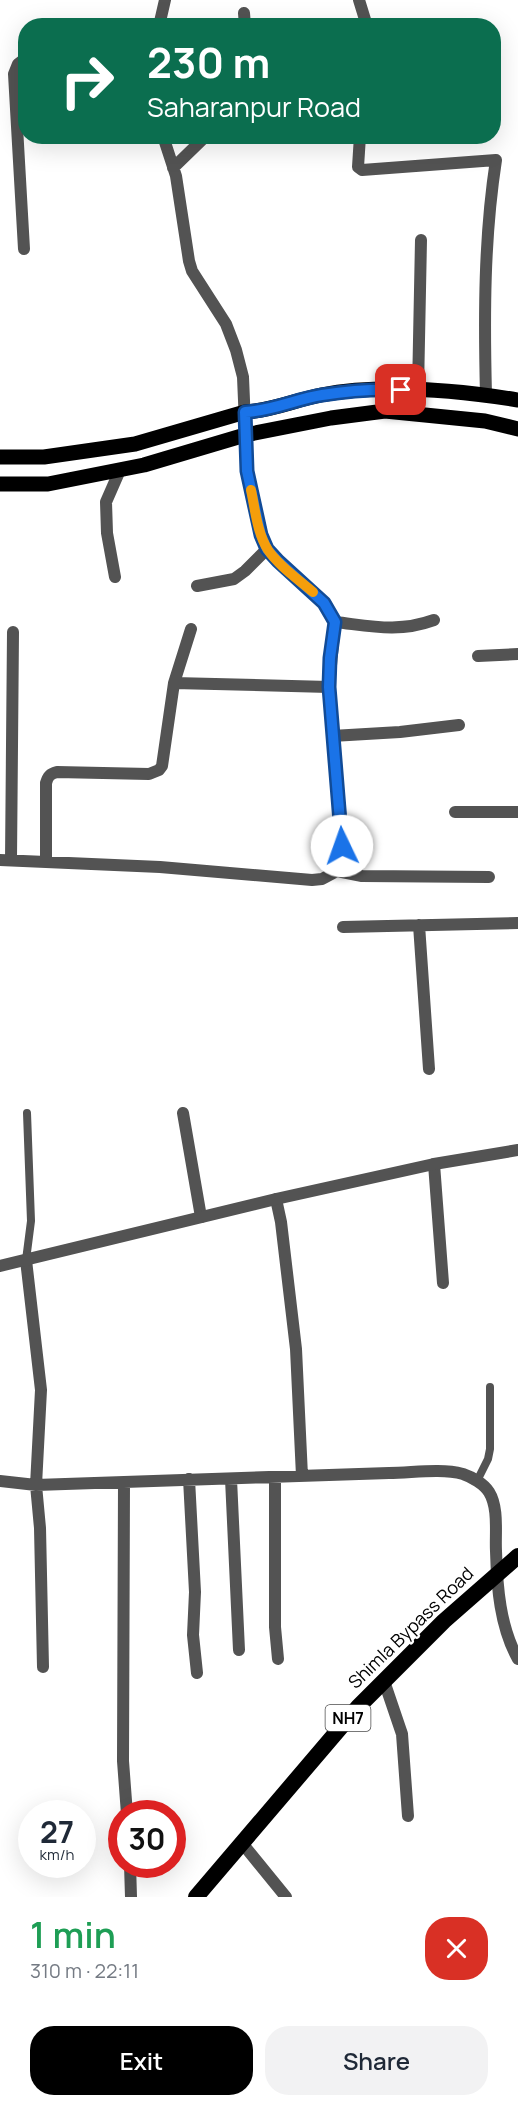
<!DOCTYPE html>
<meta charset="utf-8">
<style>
:root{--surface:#fff;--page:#f2f2f3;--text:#1f2937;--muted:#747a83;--accent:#000}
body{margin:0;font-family:Manrope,sans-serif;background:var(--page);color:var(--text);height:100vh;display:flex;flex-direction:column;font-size:22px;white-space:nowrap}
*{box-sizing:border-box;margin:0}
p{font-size:20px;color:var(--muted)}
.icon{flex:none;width:33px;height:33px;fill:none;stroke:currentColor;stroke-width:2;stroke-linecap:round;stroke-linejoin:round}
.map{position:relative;height:1897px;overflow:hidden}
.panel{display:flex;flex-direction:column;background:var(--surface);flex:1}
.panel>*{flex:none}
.top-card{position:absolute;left:18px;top:18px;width:483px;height:126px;border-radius:24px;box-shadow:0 6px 24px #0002;background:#0b6e4f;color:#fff;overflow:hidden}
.speed{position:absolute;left:18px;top:1800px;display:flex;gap:12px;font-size:30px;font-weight:700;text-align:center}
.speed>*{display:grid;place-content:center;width:78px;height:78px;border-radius:50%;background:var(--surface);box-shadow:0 6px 24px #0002;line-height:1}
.speed small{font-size:15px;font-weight:400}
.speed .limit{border:9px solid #d22;background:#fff;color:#111}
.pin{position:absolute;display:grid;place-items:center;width:51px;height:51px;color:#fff;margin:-26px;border-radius:12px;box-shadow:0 3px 9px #0006}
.me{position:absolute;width:66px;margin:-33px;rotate:357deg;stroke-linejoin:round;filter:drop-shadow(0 0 4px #0008)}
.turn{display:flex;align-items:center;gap:21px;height:126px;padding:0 30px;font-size:27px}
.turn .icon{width:78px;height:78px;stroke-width:2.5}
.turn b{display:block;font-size:42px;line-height:51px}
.round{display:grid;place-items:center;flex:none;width:63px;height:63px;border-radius:24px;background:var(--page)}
.head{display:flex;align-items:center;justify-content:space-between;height:102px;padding:0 30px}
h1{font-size:36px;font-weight:600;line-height:45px;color:#1e9e55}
.action{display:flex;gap:12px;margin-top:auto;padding:12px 30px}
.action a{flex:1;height:69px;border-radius:24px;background:var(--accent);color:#fff;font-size:24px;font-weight:600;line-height:69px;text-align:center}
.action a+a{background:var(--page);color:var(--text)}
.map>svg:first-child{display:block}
</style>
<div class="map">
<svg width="518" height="1897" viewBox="0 0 518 1897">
<rect width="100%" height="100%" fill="#fff"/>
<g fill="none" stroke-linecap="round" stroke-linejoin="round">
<path stroke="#535353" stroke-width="8" d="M26,1260L31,1221L27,1113
M477,1481L488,1459L490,1449V1387"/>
<path stroke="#535353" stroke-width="12" d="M359,0L367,26
M244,13L245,26
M159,26L165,0
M360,136L358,167L362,170L496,160C484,238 484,316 486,395
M173,168L206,136
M24,249L14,74L18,64L26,58
M418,390L421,240
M115,577L107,533L106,502L120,470
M197,586L234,579L245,571L267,549
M335,622C371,626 398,633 434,620
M478,656L518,654
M174,683L329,687
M332,736L400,732L459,725
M455,812H518
M0,860L160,867L312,880L322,879L337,871L342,846L329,687L335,622L324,603L278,561L267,549L262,535L247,471L243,377L236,350L226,324L192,271L189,261L176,176L163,136
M11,860L13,632
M46,861V783C48,776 50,774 57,772L149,774L159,770L162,766L174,683L191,629
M337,871L362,876L489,877
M419,925L429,1069
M343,927L518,923
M183,1113L201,1217
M434,1164L443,1283
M276,1199L281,1222L296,1349L302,1476
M26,1260L41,1390L36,1485L40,1528L43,1667
M275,1478V1627L278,1659
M189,1479L195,1592L193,1635L197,1673
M231,1479L239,1650
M0,1481L36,1485L389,1473C412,1473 440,1468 463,1474C472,1477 484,1484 489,1492C499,1508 495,1534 496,1551C497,1587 500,1627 518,1659
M124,1483L123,1761L127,1814
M384,1681L402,1734L408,1816
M242,1843L286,1897
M130,1864L131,1897"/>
<path stroke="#535353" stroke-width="12" d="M0,1266L276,1199L434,1164L518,1150"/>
<path stroke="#000" stroke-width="15" d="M0,457H44L135,444L245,412C271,411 295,400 321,395C383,383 456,390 518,400
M0,484H48L144,465L245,435L331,418L385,411L485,421L518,429"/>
<path stroke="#000" stroke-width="16" d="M196,1897L358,1707L444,1621L518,1556"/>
</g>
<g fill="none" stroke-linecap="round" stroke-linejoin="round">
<defs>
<path id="route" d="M342,846L329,687L330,658L335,622L324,603L278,561L267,549L261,535L247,471L245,412C272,411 296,399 322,395C347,391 375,389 401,390"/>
</defs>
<use href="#route" stroke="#114b97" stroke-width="15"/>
<use href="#route" stroke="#1a73e8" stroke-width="10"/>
<path stroke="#f59e0b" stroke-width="10" d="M251,490C255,508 257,533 268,550C279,566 298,579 313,592"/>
</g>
<g text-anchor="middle" stroke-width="4.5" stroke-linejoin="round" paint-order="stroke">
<rect fill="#fff" stroke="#4c4c4c" stroke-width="1.5" x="325.5" y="1705" width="45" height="26" rx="4.5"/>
<g font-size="16" font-weight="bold" fill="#000">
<text x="348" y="1724">NH7</text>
</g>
<g font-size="18" fill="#000" stroke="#fff">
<text transform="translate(411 1628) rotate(-44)" y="6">Shimla Bypass Road</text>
</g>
</g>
</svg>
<div class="speed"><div>27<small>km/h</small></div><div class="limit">30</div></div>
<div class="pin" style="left:401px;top:390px;background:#d93025"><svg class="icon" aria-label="arrive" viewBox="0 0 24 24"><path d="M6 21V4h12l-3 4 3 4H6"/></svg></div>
<svg class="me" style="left:342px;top:846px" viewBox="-20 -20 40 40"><circle r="19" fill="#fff"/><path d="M0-13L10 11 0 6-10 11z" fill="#1a73e8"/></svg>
<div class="top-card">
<div class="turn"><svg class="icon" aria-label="right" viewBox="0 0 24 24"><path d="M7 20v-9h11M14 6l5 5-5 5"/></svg><div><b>230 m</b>Saharanpur Road</div></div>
</div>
</div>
<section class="panel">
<div class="head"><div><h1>1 min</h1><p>310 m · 22:11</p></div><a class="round" style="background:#d93025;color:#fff"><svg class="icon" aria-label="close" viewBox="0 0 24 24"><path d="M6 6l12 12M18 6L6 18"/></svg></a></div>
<div class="action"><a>Exit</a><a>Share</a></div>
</section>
